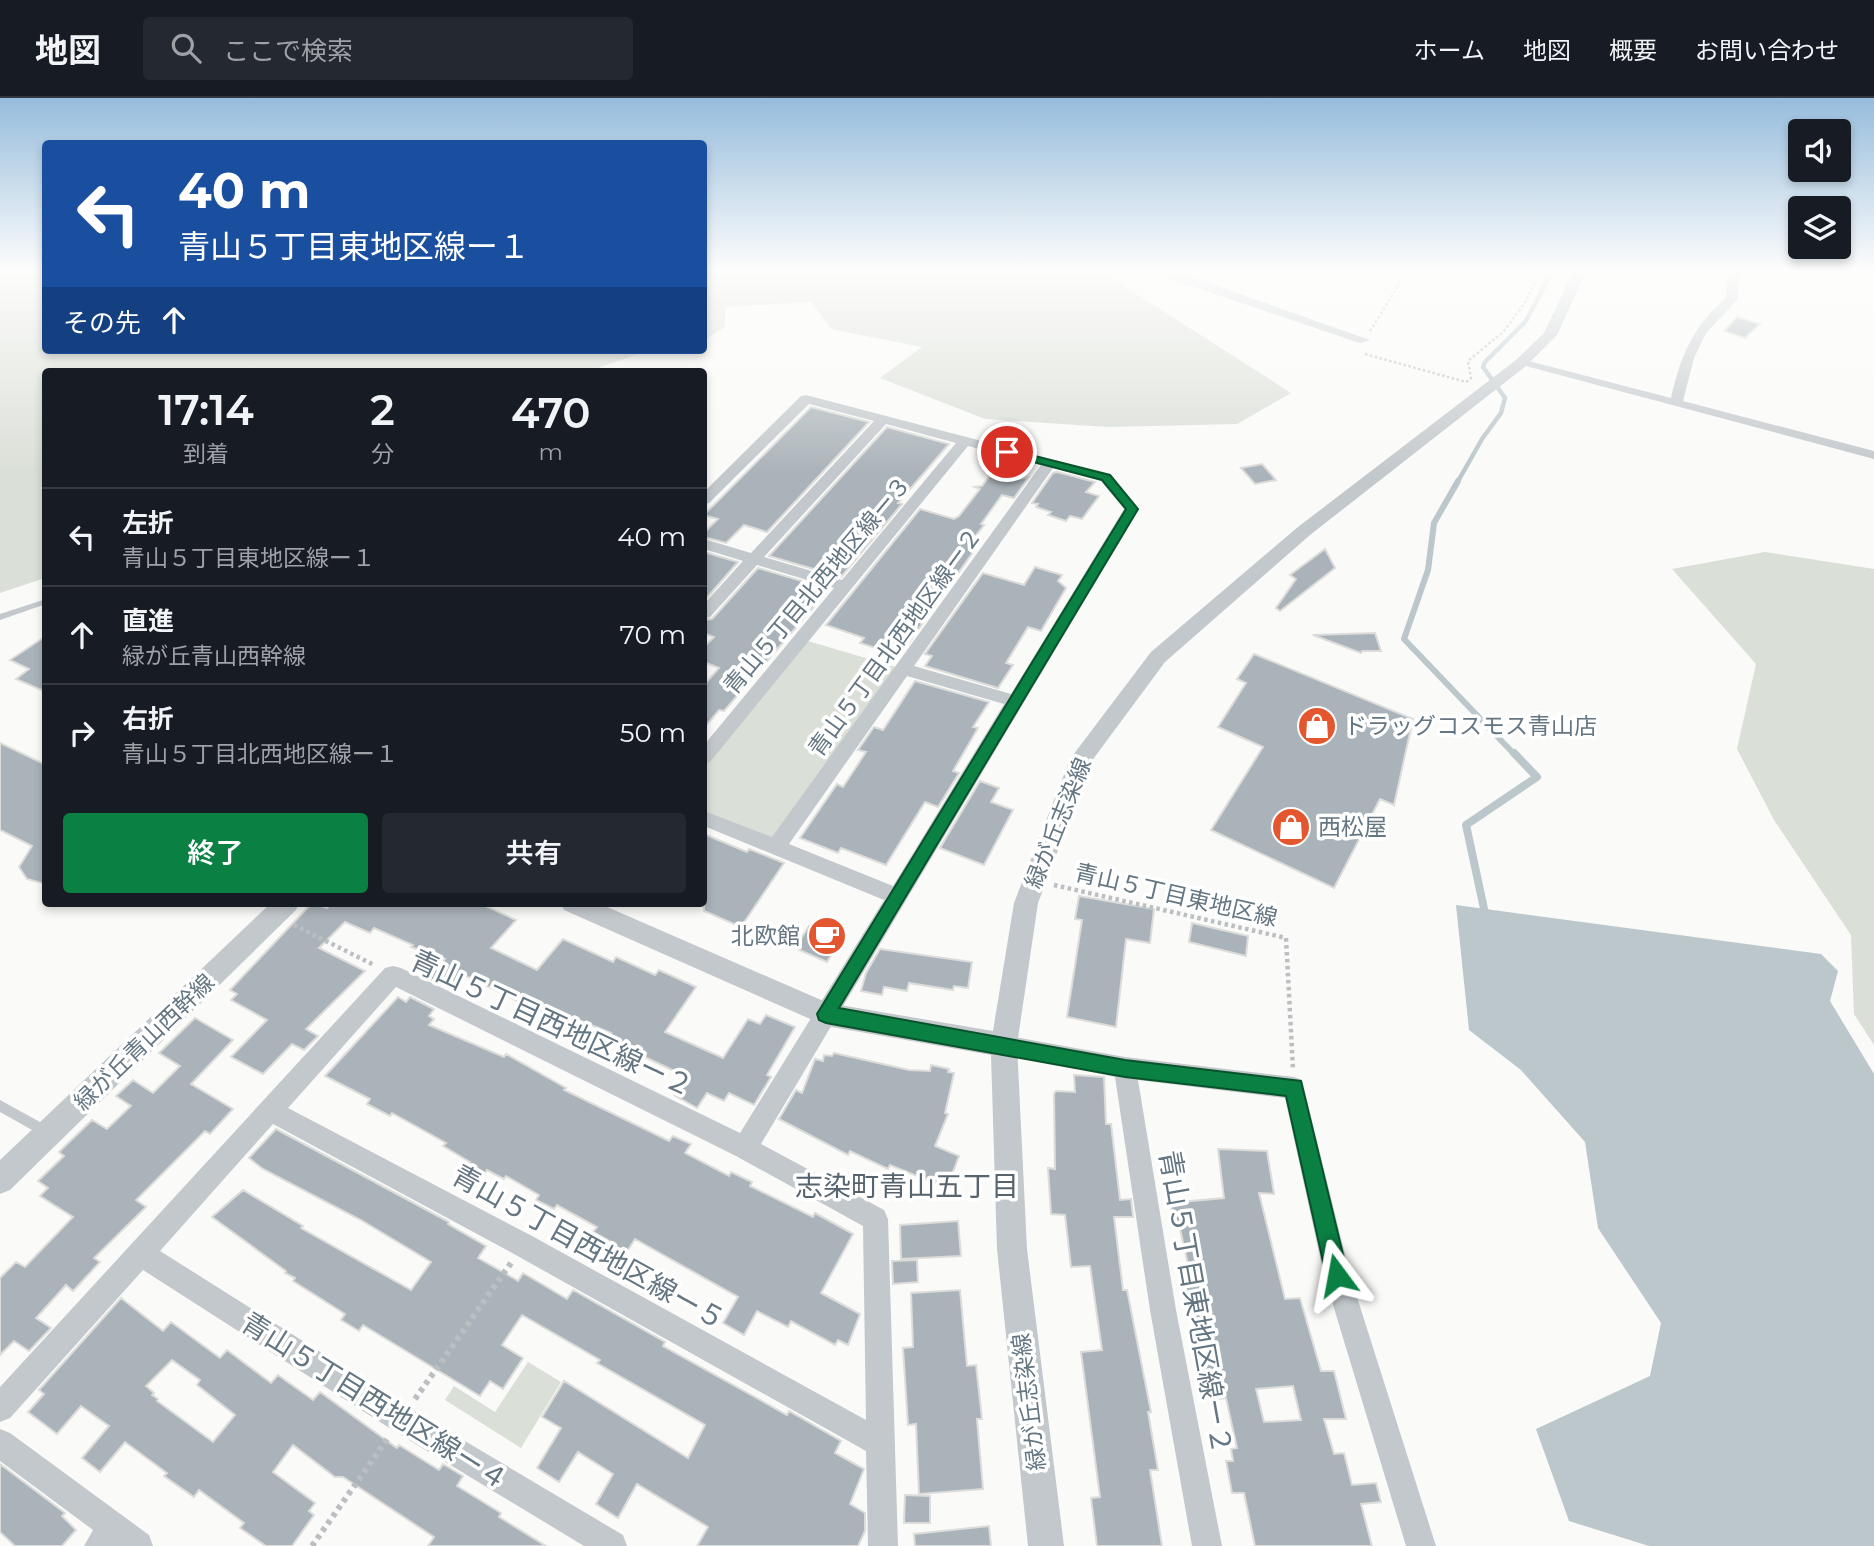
<!DOCTYPE html>
<html lang="ja">
<meta charset="utf-8">
<style>
:root{--surface:#171b24;--page:#242831;--text:#f1f3f6;--muted:#9ea1a6;--line:#363941;--accent:#0b8043}
body{margin:0;font-family:Montserrat,"Noto Sans JP",sans-serif;background:var(--page);color:var(--text);height:100vh;display:flex;flex-direction:column;font-size:26px;white-space:nowrap}
*{box-sizing:border-box;margin:0}
p{font-size:23px;color:var(--muted)}
.icon{flex:none;width:38px;height:38px;fill:none;stroke:currentColor;stroke-width:2;stroke-linecap:round;stroke-linejoin:round}
.map{position:relative;flex:1;overflow:hidden}
.panel{position:absolute;left:42px;top:270px;width:665px;height:539px;display:flex;flex-direction:column;background:var(--surface);border-radius:7px;box-shadow:0 4px 10px #0003}
.panel>*{flex:none}
.hud{position:absolute;left:42px;top:42px;width:665px;height:214px;border-radius:7px;box-shadow:0 4px 10px #0003;background:#1a4fa0;color:#fff;overflow:hidden}
.buttons{position:absolute;left:1788px;top:21px;display:grid;gap:14px}
.buttons a{display:grid;place-items:center;width:63px;height:63px;border-radius:7px;background:var(--surface);box-shadow:0 4px 10px #0003;font-size:35px}
.pin{position:absolute;display:grid;place-items:center;width:60px;height:60px;color:#fff;margin:-30px;border:4px solid #fff;border-radius:50%;box-shadow:0 2px 7px #0007}
.me{position:absolute;width:77px;margin:-38px;rotate:347deg;stroke-linejoin:round;filter:drop-shadow(0 0 5px #0008)}
.turn{display:flex;align-items:center;gap:24px;height:147px;padding:0 21px;font-size:32px}
.turn .icon{width:91px;height:91px;stroke-width:2.5}
.turn b{display:block;font-size:49px;line-height:60px}
.then{display:flex;align-items:center;height:66px;padding:0 21px;background:#0003;gap:14px;font-size:26px}
.eta{display:flex;justify-content:space-evenly;align-items:center;height:119px;text-align:center}
.eta b{font-size:42px;font-weight:600;line-height:49px}
.cta{display:flex;gap:14px;margin-top:auto;padding:14px 21px}
.cta a{flex:1;height:80px;border-radius:7px;background:var(--accent);color:#fff;font-size:28px;font-weight:600;line-height:80px;text-align:center}
.cta a+a{background:var(--page);color:var(--text)}
ul{padding:0;list-style:none}
li{display:flex;align-items:center;gap:21px;height:98px;padding:0 21px;border-top:2px solid var(--line)}
li div{flex:1}
li b{display:block;font-size:26px}
li em{font-style:normal}
header{display:flex;align-items:center;gap:42px;box-sizing:border-box;height:98px;padding:0 35px;background:var(--surface);border-bottom:2px solid var(--line)}
header strong{font-size:33px}
nav{display:flex;gap:38px;margin-inline-start:auto;font-size:24px}
.search{width:490px;height:63px;background:var(--page);display:flex;align-items:center;gap:18px;box-sizing:border-box;padding:0 24px;border-radius:7px;color:var(--muted);font-size:26px}
.map>svg:first-child{display:block}
</style>
<header>
<strong>地図</strong>
<div class="search"><svg class="icon" aria-label="search" viewBox="0 0 24 24"><circle cx="10" cy="10" r="6"/><path d="M15 15l6 6"/></svg>ここで検索</div>
<nav><a>ホーム</a><a>地図</a><a>概要</a><a>お問い合わせ</a></nav>
</header>
<div class="map">
<svg width="1874" height="1448" viewBox="0 0 1874 1448">
<rect width="100%" height="100%" fill="#fafaf8"/>
<path fill="#dadfd7" d="M0,172H45L46,252H678L647,253L589,273H46L45,480L0,495Z
M704,172H1099L1291,295L1237,326L1108,329L985,321L880,280L922,249L831,231L812,204L726,209L724,229L704,243Z
M1765,454L1874,471V947L1854,916L1851,837L1774,722L1737,651L1756,566L1672,471Z
M801,541L903,571L776,749L704,720V659Z
M528,1264L561,1284L521,1350L445,1302L454,1288L495,1314Z"/>
<path fill="#bbc7cb" d="M1456,807L1821,856L1838,873L1830,903L1874,976V1448H1649L1569,1423L1536,1331L1650,1278L1661,1225L1598,1130L1585,1044L1521,972L1469,932Z"/>
<g fill="none" stroke-linecap="round" stroke-linejoin="round">
<path stroke="#bbc7cb" stroke-width="4.5" d="M1457,385L1482,341L1501,315L1505,300L1483,269L1485,264L1526,223L1553,172"/>
<path stroke="#bbc7cb" stroke-width="6" d="M1458,383L1434,425L1428,472L1404,541L1515,657"/>
<path stroke="#bbc7cb" stroke-width="8" d="M1486,820L1466,727L1537,679L1514,655"/>
</g>
<path fill="#aab3b9" stroke="#dcdcda" stroke-width="2" fill-rule="evenodd" d="M1737,219L1760,226L1745,240L1724,233Z
M811,309L869,324L767,434L744,427L726,445L704,439V435L718,421L704,417Z
M887,329L949,346L898,405L902,406L841,479L769,458Z
M1003,360L1028,366L1017,381L1029,379L1014,400L1002,397L981,426L984,427L970,445L978,447L905,550L897,547L891,555L860,545L864,540L826,527L920,411L954,421L959,418L980,391L975,389L982,388Z
M1262,366L1276,382L1255,386L1241,370Z
M1057,374L1095,384L1086,394L1099,398L1082,421L1070,418L1066,423L1048,417L1051,414L1036,409L1038,406L1032,405L1053,375Z
M1325,451L1335,470L1280,513L1276,510L1296,481L1290,477Z
M704,454L738,464L704,503Z
M1035,469L1062,477L1058,483L1066,490L1041,533L1028,529L1006,565L1013,567L998,590L925,568L932,558L925,556L983,475L1024,487Z
M758,470L829,491L724,613L719,612L704,630V587L719,570L704,564V549L714,539L704,535V522L712,521Z
M1375,535L1381,553H1362L1361,555L1313,537Z
M46,538V594L16,581L29,571L10,562Z
M1254,556L1413,621L1394,707L1380,701L1334,790L1211,732L1263,649L1218,629L1246,585L1237,581Z
M915,583L989,604L973,629L978,630L953,673L959,675L938,709L925,704L886,767L841,750L838,755L800,740L837,686L843,689L866,654L858,652L874,629L883,632Z
M0,645L46,667V786L27,781L19,769L32,748L0,732Z
M980,683L999,690L991,704L1013,712L984,767L940,750Z
M704,736L747,754L749,751L784,765L741,829L704,813Z
M1079,798L1154,811L1150,845L1126,841L1116,929L1067,919L1082,822L1075,821Z
M312,805L327,810L332,805H479L516,822L491,850L537,872L563,841L613,864L616,859L655,877L659,872L696,889L665,934L723,960L748,921L760,926L766,917L795,929L767,977L771,979L754,1007L729,995L724,1003L707,995L697,1010L674,997L687,979L607,941L611,935L562,915L557,922L464,877L451,891L428,880L445,861L411,849L413,847L374,830L370,835L345,824L319,850L365,873L306,931L318,938L304,952L292,946L263,976L231,959L267,922L231,902L237,896L230,892Z
M1192,825L1248,838L1246,858L1189,844Z
M809,828L841,841L827,864L795,850Z
M880,851L972,864L968,890L954,888L953,892L909,885L907,893L884,889L882,897L861,893L866,875Z
M398,899L406,904L410,899L434,911L429,918L434,921L429,927L504,959L506,956L566,990L564,992L669,1043L673,1038L691,1046L685,1055L729,1078L731,1074L752,1084L750,1088L813,1119L815,1115L853,1136L821,1195L860,1216L848,1247L838,1242L835,1247L791,1223L788,1229L757,1213L744,1237L723,1225L738,1199L635,1141L617,1169L602,1161L613,1145L593,1134L597,1129L557,1107L554,1111L536,1102L539,1097L506,1078L504,1081L487,1072L475,1089L458,1080L470,1064L443,1048L446,1045L392,1015L390,1018L367,1006L370,1001L325,978Z
M195,920L233,942L191,986L233,1011L210,1036L205,1033L136,1102L146,1109L94,1160L100,1164L73,1193L66,1187L36,1220L51,1230L29,1253L14,1243L0,1257V1180L16,1164L25,1169L73,1119L40,1098L48,1090L38,1083L64,1058L59,1054L92,1022L107,1031L131,1008L116,998L133,982L153,995L180,968L159,955Z
M834,955L909,972L930,973L931,967L949,971L948,974L954,975L945,1015L948,1016L935,1048L959,1058L947,1090L890,1067L888,1071L850,1053L848,1057L779,1021L796,992L802,995L815,961L823,963L824,957L832,958Z
M1074,977L1104,979L1106,1026H1111L1120,1102L1131,1101L1133,1119H1114L1123,1192H1127L1151,1314H1148L1158,1372H1150L1162,1448H1097L1091,1400L1100,1399L1081,1254L1102,1252L1090,1168L1071,1169L1065,1117L1051,1116L1048,1070L1055,1071L1054,996L1056,993L1075,994Z
M276,1031L449,1124L448,1126L486,1148L478,1160L515,1181L518,1183L523,1175L567,1201L573,1192L665,1244L663,1248L787,1317L789,1313L841,1343L835,1355L864,1371L850,1406L865,1415V1433L858,1448H697L708,1429L637,1386L618,1420L596,1406L613,1376L578,1354L559,1384L537,1370L561,1330L542,1319L564,1283L688,1360L705,1327L597,1265L600,1262L522,1217L502,1247L523,1260L503,1291L490,1283L480,1298L363,1227L359,1233L341,1222L345,1216L293,1183L295,1180L285,1175L286,1173L212,1119L243,1092L303,1128L301,1130L411,1192L431,1164L361,1122L263,1071L249,1060Z
M1218,1051L1267,1053L1274,1096L1259,1095L1285,1201L1300,1200L1321,1273H1334L1346,1321H1324L1334,1356L1344,1355L1352,1387L1376,1385L1381,1404L1361,1406L1372,1448H1255L1244,1395H1232L1226,1363H1233L1231,1351L1237,1350L1226,1300L1210,1302L1182,1175H1190L1180,1131H1176L1170,1105L1224,1100ZM1293,1288L1301,1322L1264,1324L1256,1291Z
M958,1123L961,1158L901,1161L900,1127Z
M917,1162L918,1184L893,1186L892,1163Z
M960,1192L967,1268L976,1267L982,1321H977L983,1391L919,1396L916,1326L908,1327L903,1250L913,1249L911,1195Z
M121,1200L163,1233L171,1224L220,1260L227,1252L271,1285L278,1277L313,1302L320,1294L397,1350L399,1347L439,1372L443,1366L463,1378L457,1388L501,1415L499,1419L546,1448H428L434,1439L343,1379H335L293,1347L273,1374L315,1405L309,1413L314,1417L292,1448H266L240,1430L244,1425L199,1392L194,1399L164,1378L167,1375L125,1344L100,1374L82,1360L109,1328L81,1308L57,1336L28,1314L44,1296L39,1292ZM172,1262L200,1282L197,1287L235,1317L213,1344L157,1303L158,1301L152,1297L154,1295L146,1288Z
M0,1366L65,1415L62,1418L76,1432L62,1448H15L0,1434Z
M905,1397L930,1398V1425H904Z
M989,1428L991,1448H915L914,1436Z"/>
<g fill="none" stroke-linecap="round" stroke-linejoin="round">
<path stroke="#bbbfc2" stroke-width="2.5" stroke-dasharray="2.5 2.5" stroke-linecap="butt" d="M1370,233L1408,172
M1365,256L1466,284L1471,280L1468,263L1503,234L1524,206L1542,172"/>
<path stroke="#bbbfc2" stroke-width="4.5" stroke-dasharray="3.5 3.5" stroke-linecap="butt" d="M1054,787L1286,840L1293,971
M294,827L374,867"/>
<path stroke="#bbbfc2" stroke-width="6" stroke-dasharray="4.5 4.5" stroke-linecap="butt" d="M415,1301L511,1165
M312,1448L388,1340"/>
<path fill="#c3c8cc" fill-rule="evenodd" d="M46,501V506L0,522V516Z
M0,1002L49,1029L51,1033L49,1037L45,1039L41,1037L0,1014Z"/>
<path fill="#c3c8cc" fill-rule="evenodd" d="M1160,172H1172L1370,242L1360,245L1167,180Z
M1727,172H1739L1738,201L1706,235L1694,260L1683,303L1874,353V361L1515,265L1521,261L1671,300C1680,260 1693,227 1726,200Z
M1868,172H1874V176Z
M806,297L1111,377L1139,411L761,1046L884,1112L888,1121L898,1448H868L866,1353L514,1156L273,1026L160,1153L411,1311L623,1437L627,1448H584L391,1331L143,1172L10,1320L0,1324V1289L385,870L393,868L401,870L740,1035L884,802L704,728V713L772,739L1041,367L968,348L710,664L704,666V647L834,490L757,467L710,519L704,520V506L743,463L704,451V441L751,455L874,323L809,306L709,405L704,406V394L801,298ZM886,326L956,345L842,482L764,459ZM1053,370L1101,383L1124,411L1011,596L914,568ZM907,578L1004,606L893,788L789,746ZM396,889L736,1058L863,1128L866,1322L532,1138L288,1010Z
M1004,937L1125,959L1294,979L1302,982L1350,1177L1436,1448H1406L1324,1177L1285,1000L1138,982L1176,1212L1222,1448H1192L1150,1212L1115,979L996,954L993,947L996,940Z
M0,1331L10,1335L149,1437L153,1448H84L93,1432L0,1363Z"/>
<path fill="#c3c8cc" fill-rule="evenodd" d="M1574,172H1587L1557,237L1526,268L1310,437L1165,564L1091,664L1038,805L1017,947L1027,1151L1064,1448H1028L997,1151L991,957L826,928L564,812L561,805H598L828,905L993,933L1014,805L1070,661L1151,554L1298,429L1516,262L1544,235Z
M271,805H299L296,812L10,1092L0,1096V1062Z"/>
</g>
<linearGradient id="sky" x2="0" y2="1"><stop stop-color="#96bcdc"/><stop offset="0.46" stop-color="#fdfdfc"/><stop offset="1" stop-color="#fdfdfc" stop-opacity="0"/></linearGradient>
<rect width="1874" height="375" fill="url(#sky)"/>
<path fill="#0b8043" stroke="#07532c" stroke-width="2" d="M1007,351L1110,377L1138,411L839,910L1125,962L1301,983L1348,1177L1344,1185L1337,1188L1329,1185L1326,1177L1286,998L1125,979L826,925L819,922L817,916L1126,411L1102,382L1003,356V352Z"/>
<defs>
<symbol id="shop-disc" viewBox="-11 -11 22 22"><circle r="9.5" fill="#e4572e" stroke="#fff"/><path d="M-5-2.5h2.3a2.7 3.5 0 0 1 5.4 0H5L5.5 6h-11ZM-1.5-2.5h3a1.5 2.3 0 0 0-3 0Z" fill="#fff"/></symbol>
<symbol id="cafe-disc" viewBox="-11 -11 22 22"><circle r="9.5" fill="#e4572e" stroke="#fff"/><path d="M-5.5-4.5H6V0H3Q3 3.5 0 3.5H-2.5Q-5.5 3.5-5.5 0ZM3-3.2v2h1.7v-2ZM-6 4.5H4V6H-6Z" fill="#fff"/></symbol>
</defs>
<g fill-rule="evenodd">
<use href="#shop-disc" x="1295" y="606" width="44" height="44"/>
<use href="#shop-disc" x="1269" y="707" width="44" height="44"/>
<use href="#cafe-disc" x="805" y="816" width="44" height="44"/>
</g>
<g text-anchor="middle" stroke-width="7" stroke-linejoin="round" paint-order="stroke">
<g font-size="23" fill="#657683" stroke="#fff">
<text transform="translate(817 487) rotate(-50)" y="8">青山５丁目北西地区線ー３</text>
<text transform="translate(895 544) rotate(-54)" y="8">青山５丁目北西地区線ー２</text>
<text transform="translate(1058 725) rotate(-68)" y="8">緑が丘志染線</text>
<text transform="translate(1176 797) rotate(13)" y="8">青山５丁目東地区線</text>
<text transform="translate(144 944) rotate(-44)" y="8">緑が丘青山西幹線</text>
<text transform="translate(1029 1304) rotate(-97)" y="8">緑が丘志染線</text>
</g>
<g font-size="23" fill="#657683" stroke="#fff" text-anchor="start">
<text x="1344" y="636">ドラッグコスモス青山店</text>
<text x="1318" y="737">西松屋</text>
<text x="800" y="846" text-anchor="end">北欧館</text>
</g>
<g font-size="28" fill="#657683" stroke="#fff">
<text transform="translate(552 925) rotate(25)" y="10">青山５丁目西地区線ー２</text>
<text transform="translate(589 1149) rotate(29)" y="10">青山５丁目西地区線ー５</text>
<text transform="translate(1196 1204) rotate(80)" y="10">青山５丁目東地区線ー２</text>
<text transform="translate(375 1303) rotate(32)" y="10">青山５丁目西地区線ー４</text>
</g>
<g font-size="28" fill="#57646e" stroke="#fff">
<text x="907" y="1098">志染町青山五丁目</text>
</g>
</g>
</svg>
<div class="buttons">
<a><svg class="icon" aria-label="sound" viewBox="0 0 24 24"><path d="M4 9h4l5-4v14l-5-4H4zM17 9q2 3 0 6"/></svg></a>
<a><svg class="icon" aria-label="layers" viewBox="0 0 24 24"><path d="M12 4l9 5-9 5-9-5zM3 14l9 5 9-5"/></svg></a>
</div>
<div class="pin" style="left:1007px;top:354px;background:#d93025"><svg class="icon" aria-label="arrive" viewBox="0 0 24 24"><path d="M6 21V4h12l-3 4 3 4H6"/></svg></div>
<svg class="me" style="left:1337px;top:1177px" viewBox="-20 -20 40 40"><path d="M0-17L14 15 0 8-14 15z" fill="#0b8043" stroke="#fff" stroke-width="4"/></svg>
<div class="hud">
<div class="turn"><svg class="icon" aria-label="left" viewBox="0 0 24 24"><path d="M17 20v-9H6M10 6l-5 5 5 5"/></svg><div><b>40 m</b>青山５丁目東地区線ー１</div></div>
<div class="then">その先<svg class="icon" aria-label="ahead" viewBox="0 0 24 24"><path d="M12 20V5M6 11l6-6 6 6"/></svg></div>
</div>
<section class="panel">
<div class="eta">
<div><b>17:14</b><p>到着</p></div>
<div><b>2</b><p>分</p></div>
<div><b>470</b><p>m</p></div>
</div>
<ul>
<li><svg class="icon" aria-label="left" viewBox="0 0 24 24"><path d="M17 20v-9H6M10 6l-5 5 5 5"/></svg><div><b>左折</b><p>青山５丁目東地区線ー１</p></div><em>40 m</em></li>
<li><svg class="icon" aria-label="ahead" viewBox="0 0 24 24"><path d="M12 20V5M6 11l6-6 6 6"/></svg><div><b>直進</b><p>緑が丘青山西幹線</p></div><em>70 m</em></li>
<li><svg class="icon" aria-label="right" viewBox="0 0 24 24"><path d="M7 20v-9h11M14 6l5 5-5 5"/></svg><div><b>右折</b><p>青山５丁目北西地区線ー１</p></div><em>50 m</em></li>
</ul>
<div class="cta"><a>終了</a><a>共有</a></div>
</section>
</div>
